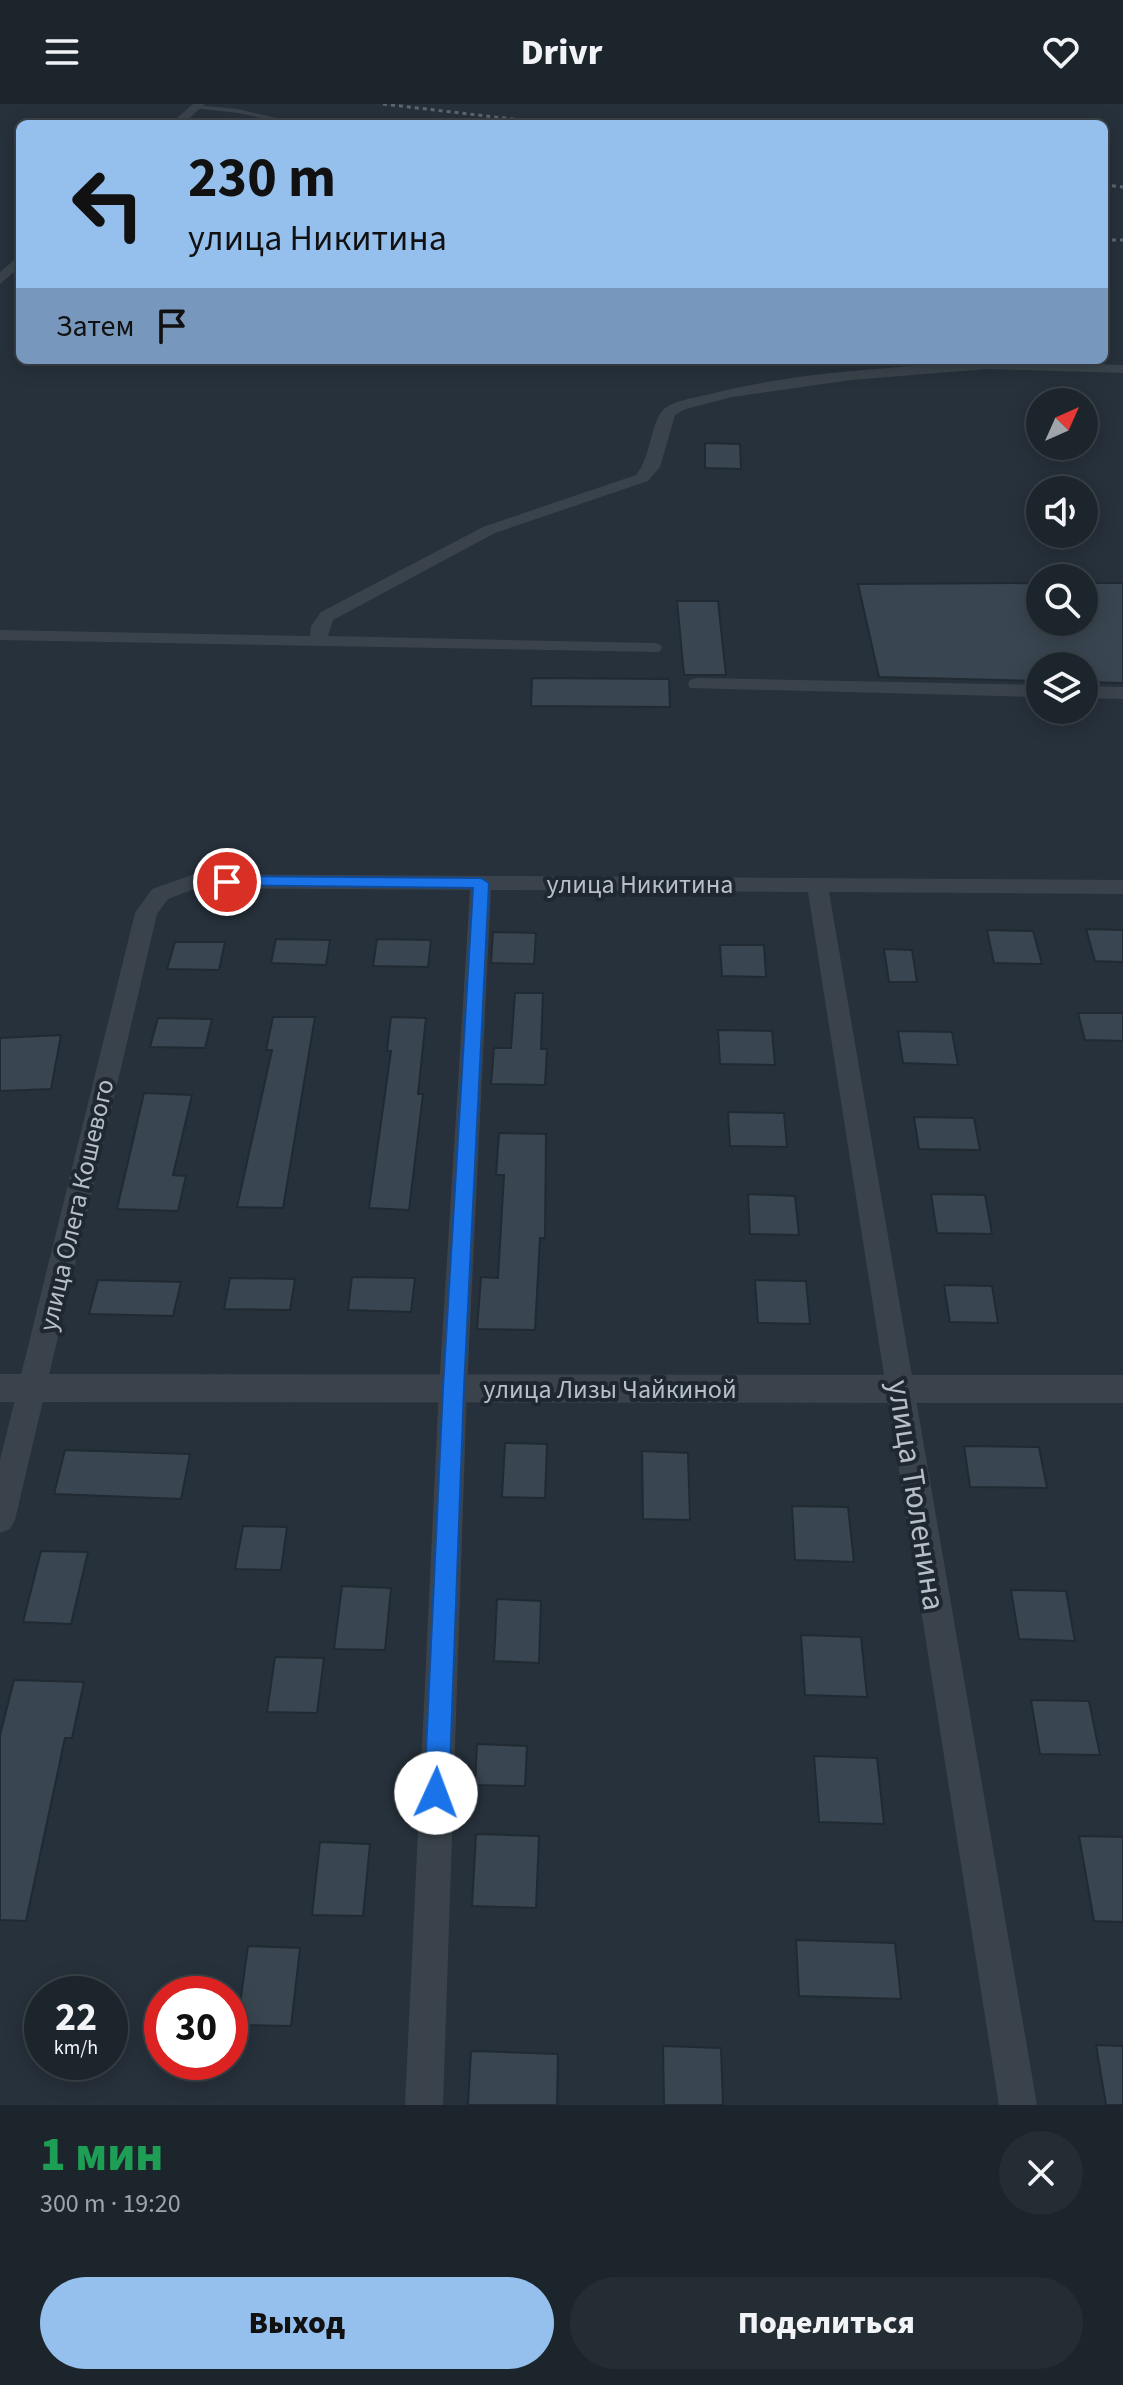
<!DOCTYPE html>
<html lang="ru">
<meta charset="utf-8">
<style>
:root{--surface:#1d252c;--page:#252d34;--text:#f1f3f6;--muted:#a0a5a9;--line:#3b4248;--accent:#95bfec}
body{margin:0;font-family:"Source Sans 3",sans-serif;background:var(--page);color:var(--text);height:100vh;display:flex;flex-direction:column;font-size:30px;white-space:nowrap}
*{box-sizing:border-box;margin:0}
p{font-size:26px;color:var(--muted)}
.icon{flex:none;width:44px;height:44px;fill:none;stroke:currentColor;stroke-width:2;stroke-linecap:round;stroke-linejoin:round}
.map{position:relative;height:2001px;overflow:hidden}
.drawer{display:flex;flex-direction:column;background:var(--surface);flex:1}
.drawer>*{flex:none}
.banner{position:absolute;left:16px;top:16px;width:1092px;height:244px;border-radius:12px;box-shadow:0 4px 20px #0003,0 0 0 2px var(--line);background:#95bfec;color:#111;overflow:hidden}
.needle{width:52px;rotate:45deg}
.buttons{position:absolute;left:1026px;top:284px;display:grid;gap:16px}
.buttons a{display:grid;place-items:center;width:72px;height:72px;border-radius:50%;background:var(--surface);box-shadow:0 4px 20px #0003,0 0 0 2px var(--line);font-size:40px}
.speed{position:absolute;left:24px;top:1872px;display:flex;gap:16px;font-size:40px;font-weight:700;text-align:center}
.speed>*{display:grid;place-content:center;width:104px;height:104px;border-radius:50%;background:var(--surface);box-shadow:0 4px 20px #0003,0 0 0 2px var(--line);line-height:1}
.speed small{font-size:20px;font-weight:400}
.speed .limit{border:12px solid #d22;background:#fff;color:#111}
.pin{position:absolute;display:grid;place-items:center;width:68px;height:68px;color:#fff;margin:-34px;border:4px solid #fff;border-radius:50%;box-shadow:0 2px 8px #0007}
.me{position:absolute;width:88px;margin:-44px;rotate:2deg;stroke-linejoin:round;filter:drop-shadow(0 0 6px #0008)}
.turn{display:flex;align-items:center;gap:28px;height:168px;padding:0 40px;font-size:36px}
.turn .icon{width:104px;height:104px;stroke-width:2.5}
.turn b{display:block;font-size:56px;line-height:68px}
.then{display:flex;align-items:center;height:76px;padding:0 40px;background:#0003;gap:16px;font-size:30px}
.round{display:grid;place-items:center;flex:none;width:84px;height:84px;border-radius:42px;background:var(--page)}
.overview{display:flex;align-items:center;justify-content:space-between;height:136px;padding:0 40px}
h1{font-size:48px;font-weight:800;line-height:60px;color:#1e9e55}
.button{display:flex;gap:16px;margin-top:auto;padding:16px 40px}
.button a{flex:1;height:92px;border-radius:48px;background:var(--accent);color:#111;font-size:32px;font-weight:800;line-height:92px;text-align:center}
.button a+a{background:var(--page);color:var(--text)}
header{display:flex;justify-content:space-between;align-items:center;height:104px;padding:0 40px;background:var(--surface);font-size:36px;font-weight:800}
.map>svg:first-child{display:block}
</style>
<header><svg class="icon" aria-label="menu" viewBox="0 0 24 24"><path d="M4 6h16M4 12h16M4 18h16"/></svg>Drivr<svg class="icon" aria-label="heart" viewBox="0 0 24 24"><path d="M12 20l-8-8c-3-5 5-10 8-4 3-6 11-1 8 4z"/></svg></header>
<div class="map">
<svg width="1123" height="2001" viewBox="0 0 1123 2001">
<rect width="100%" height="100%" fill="#27313b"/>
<path fill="#394550" stroke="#212a32" stroke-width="2" d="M705,339L740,340L741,365L705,364Z
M1040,479V518H1084V479H1123V579L1084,578V562H1040V577L879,573L858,480Z
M677,497H718L726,571H684Z
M532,574L669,575L670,603L531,602Z
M1086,825L1123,826V858L1095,857Z
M987,826L1033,827L1042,860L994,859Z
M493,828L536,829L534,860L491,859Z
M276,835L330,836L326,861L271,859Z
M377,835L431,836L428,863L373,862Z
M175,838H225L219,866L167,865Z
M720,841H764L766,873L722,872Z
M884,845L912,846L917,878H889Z
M515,889H543L541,945H547L545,981L491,980L494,944H511Z
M1078,909H1123V937L1085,936Z
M273,913H315L283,1104L237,1103L272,946H266Z
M391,913L426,914L418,990H423L409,1106L369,1104L391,947H387Z
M158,914L212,915L205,944L150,943Z
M718,926L772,927L775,961L720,960Z
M898,927L952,928L958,961L903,959Z
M61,931L51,985L0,987V934Z
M144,989L192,991L173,1071L186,1072L178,1107L117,1105Z
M728,1008L784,1009L787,1043L730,1042Z
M914,1013L974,1014L980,1046L919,1045Z
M499,1029L546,1030L545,1134H540L535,1226L477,1225L481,1173L498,1174L504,1071H496Z
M748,1090L795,1092L799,1131L750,1130Z
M931,1090L985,1091L992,1130L937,1129Z
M352,1173L415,1174L411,1208L348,1206Z
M230,1174L295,1175L290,1206L224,1205Z
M98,1176L181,1178L173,1212L89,1210Z
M755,1176L806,1177L810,1220L758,1219Z
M944,1181L992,1182L998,1219L950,1218Z
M505,1339L547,1340L545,1394L502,1393Z
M964,1342L1039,1343L1047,1384L970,1383Z
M65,1346L190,1350L181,1395L54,1390Z
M642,1347L688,1349L690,1416L643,1415Z
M792,1402L848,1403L854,1458L795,1456Z
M243,1422L287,1423L281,1466L235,1465Z
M41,1447L88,1448L71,1520L23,1518Z
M342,1482L391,1484L385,1546L334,1545Z
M1011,1486L1066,1487L1075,1537L1019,1535Z
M497,1495L541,1497L539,1559L494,1557Z
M801,1531L861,1533L867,1593L805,1591Z
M275,1553L324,1554L317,1609L267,1608Z
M14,1576L84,1578L72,1634H65L26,1817L0,1816V1631Z
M1031,1596L1089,1597L1100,1651L1040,1650Z
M477,1640L527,1642L525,1682L475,1681Z
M814,1652L877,1654L884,1720L819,1718Z
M476,1730L539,1732L536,1804L472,1802Z
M1079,1732L1123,1733V1818L1094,1817Z
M320,1738L370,1740L363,1812L312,1811Z
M796,1836L895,1839L901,1895L799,1892Z
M248,1842L300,1844L291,1922L237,1921Z
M1096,1941L1123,1942V2001H1106Z
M663,1942L721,1944L723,2001H664Z
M471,1947L558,1950L557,2001H468Z"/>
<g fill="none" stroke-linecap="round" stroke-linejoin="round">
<path fill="#3a434b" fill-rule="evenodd" d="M196,1L238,5L301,20H290L238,9L194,4Z"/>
<path fill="#3a434b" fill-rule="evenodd" d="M193,0H205L183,20H170Z
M20,151V163L0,180V168Z
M987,257L1123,261V269L987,265L851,276L732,293L686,305L675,311L660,363L648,377L495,429L333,516L328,532L653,539L659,540L662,544L659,548L0,536V526L310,532L311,522L321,508L483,423L636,371C651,354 651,315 665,304C677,296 693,294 706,291C797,267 894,264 987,257Z
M697,574L1040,581V593L690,584L688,580L690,576Z
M1084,582L1123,583V595L1084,594Z
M195,770L1123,776V790L829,788L1037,2001H999L808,788L491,786L467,1284L443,2001H405L439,1284L470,786L197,784L168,795L157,810L15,1416L10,1425L0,1429V1356L135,809L152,785Z"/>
<path fill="#3a434b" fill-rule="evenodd" d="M0,1270L1123,1271V1299L0,1298Z"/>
<path stroke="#5d6771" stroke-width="3" stroke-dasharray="4 4" stroke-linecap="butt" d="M383,0L555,20
M1104,81L1123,83
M1104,136H1123"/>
</g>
<path fill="#1a73e8" stroke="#114b97" stroke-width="2" d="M227,772L481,774L489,779L464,1284L449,1689L445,1698L436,1702L428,1698L424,1689L443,1284L473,784L221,781V774Z"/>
<g text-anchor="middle" stroke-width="8" stroke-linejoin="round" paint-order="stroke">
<g font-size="26" fill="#b6bec6" stroke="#1f2830">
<text x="640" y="789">улица Никитина</text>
<text transform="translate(76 1101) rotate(-77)" y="9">улица Олега Кошевого</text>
<text x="610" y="1294">улица Лизы Чайкиной</text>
</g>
<g font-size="32" fill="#b6bec6" stroke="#1f2830">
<text transform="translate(917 1391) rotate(81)" y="11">улица Тюленина</text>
</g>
</g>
</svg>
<div class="buttons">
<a><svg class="needle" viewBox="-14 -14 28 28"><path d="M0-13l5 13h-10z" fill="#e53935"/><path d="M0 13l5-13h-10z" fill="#a0a5a9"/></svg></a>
<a><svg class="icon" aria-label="sound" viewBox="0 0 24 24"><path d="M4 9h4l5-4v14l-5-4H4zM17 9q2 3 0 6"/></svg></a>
<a><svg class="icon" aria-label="search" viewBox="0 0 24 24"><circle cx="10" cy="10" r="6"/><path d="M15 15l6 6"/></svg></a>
<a><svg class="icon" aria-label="layers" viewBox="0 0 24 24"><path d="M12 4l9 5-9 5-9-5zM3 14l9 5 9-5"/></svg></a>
</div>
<div class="speed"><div>22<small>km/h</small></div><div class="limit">30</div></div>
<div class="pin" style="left:227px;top:778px;background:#d93025"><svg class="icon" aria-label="arrive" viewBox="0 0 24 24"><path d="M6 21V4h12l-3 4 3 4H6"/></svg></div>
<svg class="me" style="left:436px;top:1689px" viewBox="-20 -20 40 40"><circle r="19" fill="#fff"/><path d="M0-13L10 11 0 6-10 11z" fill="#1a73e8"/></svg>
<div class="banner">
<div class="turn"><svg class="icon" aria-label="left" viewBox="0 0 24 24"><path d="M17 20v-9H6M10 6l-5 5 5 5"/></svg><div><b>230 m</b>улица Никитина</div></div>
<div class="then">Затем<svg class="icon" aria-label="arrive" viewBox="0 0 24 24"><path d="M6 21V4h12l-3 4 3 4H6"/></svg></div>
</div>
</div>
<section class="drawer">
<div class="overview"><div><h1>1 мин</h1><p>300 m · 19:20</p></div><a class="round"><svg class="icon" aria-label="close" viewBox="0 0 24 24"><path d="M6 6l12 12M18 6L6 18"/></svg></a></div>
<div class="button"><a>Выход</a><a>Поделиться</a></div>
</section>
